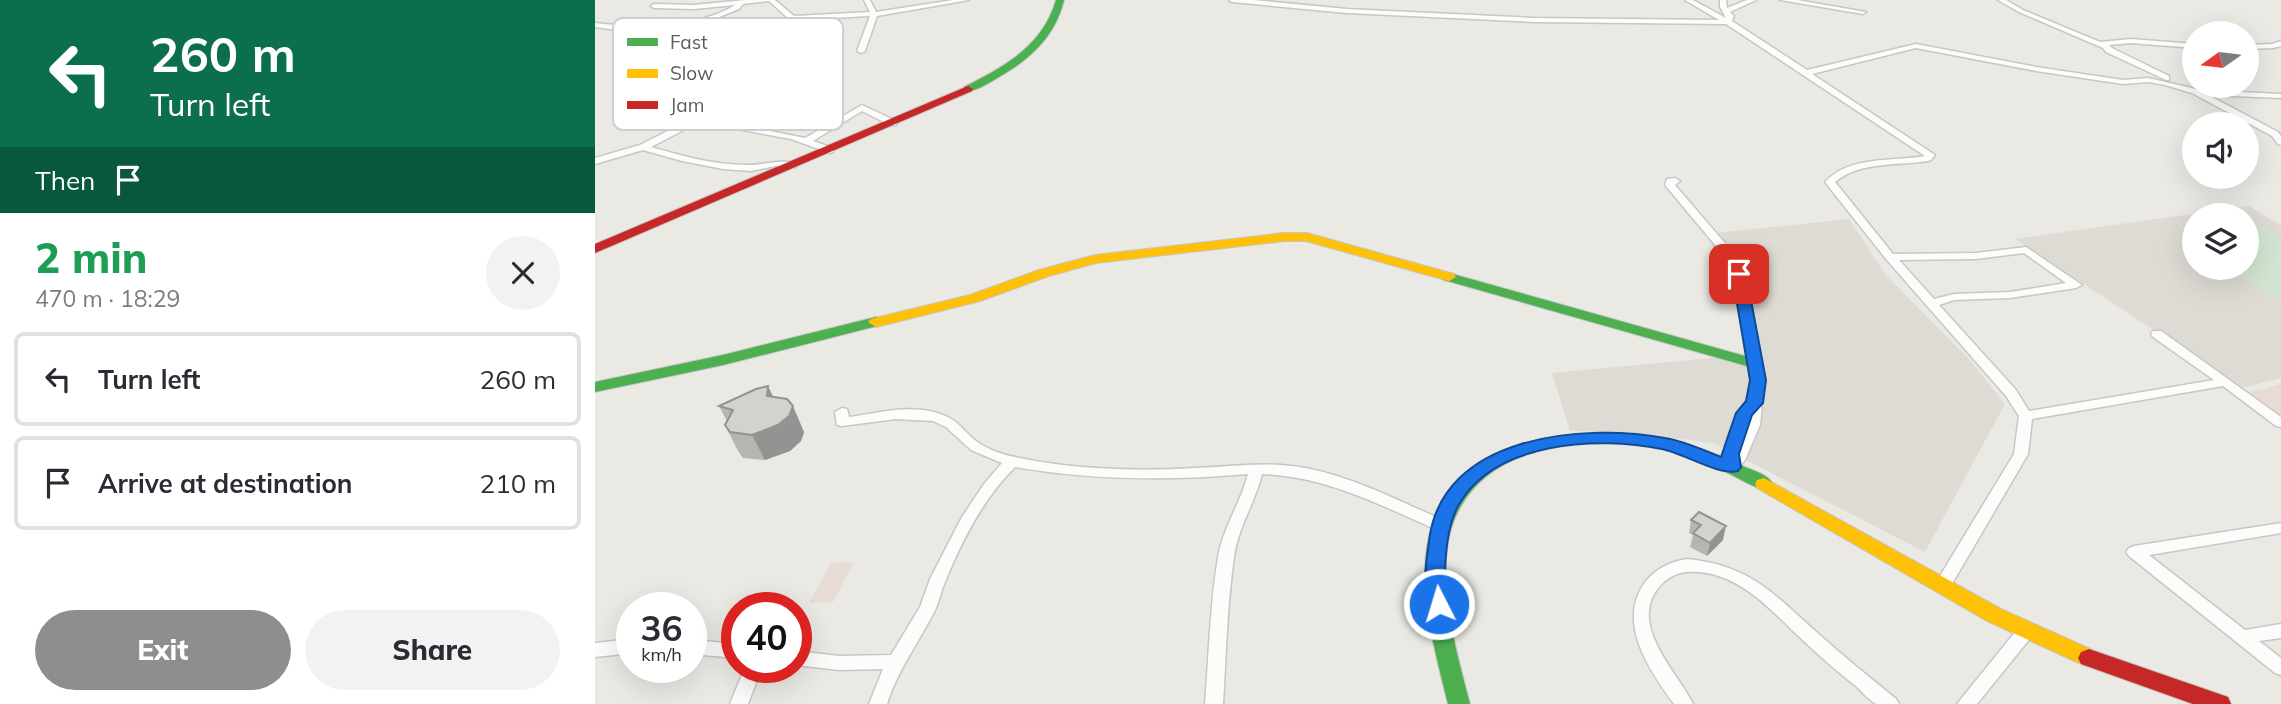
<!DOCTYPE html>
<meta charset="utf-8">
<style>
:root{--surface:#fff;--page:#f2f2f3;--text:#2b2b33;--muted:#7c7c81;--line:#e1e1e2;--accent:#8c8e8f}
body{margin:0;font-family:Mulish,sans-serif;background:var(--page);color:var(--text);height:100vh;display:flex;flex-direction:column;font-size:26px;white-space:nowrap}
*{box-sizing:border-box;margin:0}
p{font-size:23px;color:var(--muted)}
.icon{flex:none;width:38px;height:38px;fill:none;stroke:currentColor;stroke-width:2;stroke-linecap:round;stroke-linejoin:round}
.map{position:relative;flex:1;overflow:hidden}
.details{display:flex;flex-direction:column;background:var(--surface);width:595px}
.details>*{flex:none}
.hud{background:#0b6e4f;color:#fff;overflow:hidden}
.needle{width:46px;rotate:256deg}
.fabs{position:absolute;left:1587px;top:21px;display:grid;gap:14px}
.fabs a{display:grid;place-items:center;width:77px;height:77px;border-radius:50%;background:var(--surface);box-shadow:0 7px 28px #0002;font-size:35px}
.speed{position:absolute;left:21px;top:592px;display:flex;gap:14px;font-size:35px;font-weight:700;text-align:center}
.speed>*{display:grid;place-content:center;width:91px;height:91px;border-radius:50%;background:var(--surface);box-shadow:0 7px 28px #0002;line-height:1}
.speed small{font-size:18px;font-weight:400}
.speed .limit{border:10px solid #d22;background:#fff;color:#111}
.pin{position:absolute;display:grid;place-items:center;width:60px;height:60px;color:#fff;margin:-30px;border-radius:14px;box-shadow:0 4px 10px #0006}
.me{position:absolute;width:77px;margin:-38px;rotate:355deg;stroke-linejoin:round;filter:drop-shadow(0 0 5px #0008)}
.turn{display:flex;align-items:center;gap:24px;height:147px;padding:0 35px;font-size:32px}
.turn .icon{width:91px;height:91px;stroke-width:2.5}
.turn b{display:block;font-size:49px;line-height:60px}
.then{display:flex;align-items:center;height:66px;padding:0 35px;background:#0003;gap:14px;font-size:26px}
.round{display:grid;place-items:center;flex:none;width:74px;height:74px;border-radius:37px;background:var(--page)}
.overview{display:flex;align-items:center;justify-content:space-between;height:119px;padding:0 35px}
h1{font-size:42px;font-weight:800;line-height:52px;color:#1e9e55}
.primary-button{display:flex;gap:14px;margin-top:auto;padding:14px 35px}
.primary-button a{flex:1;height:80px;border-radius:42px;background:var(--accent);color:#fff;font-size:28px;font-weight:800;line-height:80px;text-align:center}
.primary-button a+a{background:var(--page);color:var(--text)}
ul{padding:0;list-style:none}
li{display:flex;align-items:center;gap:21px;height:94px;margin:0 14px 10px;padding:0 21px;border:4px solid var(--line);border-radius:10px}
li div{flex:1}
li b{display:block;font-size:26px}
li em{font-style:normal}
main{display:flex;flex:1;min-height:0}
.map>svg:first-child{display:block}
</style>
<main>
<section class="details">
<div class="hud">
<div class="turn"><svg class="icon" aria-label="left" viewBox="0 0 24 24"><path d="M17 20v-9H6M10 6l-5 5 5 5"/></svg><div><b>260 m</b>Turn left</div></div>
<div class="then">Then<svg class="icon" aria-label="arrive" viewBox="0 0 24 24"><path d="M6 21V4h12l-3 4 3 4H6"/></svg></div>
</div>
<div class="overview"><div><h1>2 min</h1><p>470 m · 18:29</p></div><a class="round"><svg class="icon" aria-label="close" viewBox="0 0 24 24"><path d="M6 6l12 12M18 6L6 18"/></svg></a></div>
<ul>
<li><svg class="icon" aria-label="left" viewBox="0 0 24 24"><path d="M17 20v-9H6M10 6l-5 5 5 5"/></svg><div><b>Turn left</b></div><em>260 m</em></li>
<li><svg class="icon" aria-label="arrive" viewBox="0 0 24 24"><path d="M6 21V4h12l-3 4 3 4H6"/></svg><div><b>Arrive at destination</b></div><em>210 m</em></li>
</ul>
<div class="primary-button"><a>Exit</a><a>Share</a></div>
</section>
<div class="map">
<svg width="1686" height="704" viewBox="0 0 1686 704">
<rect width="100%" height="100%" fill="#eae9e4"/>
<path fill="#dddbd4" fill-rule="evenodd" d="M1654,206L1686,226V378L1647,388L1420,239ZM1600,215H1652V268H1600Z
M1254,219L1291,275L1375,360L1410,404L1330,552L1118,443L1030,432L975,431L957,373L1149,355L1140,283L1110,234Z"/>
<path fill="#e6dbd7" d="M1686,384V417L1653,393Z
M259,562L238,602L214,603L236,563Z"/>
<path fill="#d3e5d2" d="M1668,227L1686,238V301L1634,268H1652V230Z"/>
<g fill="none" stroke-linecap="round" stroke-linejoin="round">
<defs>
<path id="street" d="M150,0H180L199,16L275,12L269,0H275L281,12L358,0H374L282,16L270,51L266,53L262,51L275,16L199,20L182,44L184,61L182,66L161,94L130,102L110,118L210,138L267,105L301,121V125H295L267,111L218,141L238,148V152L235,153L196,139L104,122L56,147C87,156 120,165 153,165C171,165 182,159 201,163V167L180,166L156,171L128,169L87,161L48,150L0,164V158L45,145L100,117L124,98L155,90L164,81L163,77C179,62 174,64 174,44L193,18L174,1L148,4L144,9L107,24L30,31L0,27V23C39,28 107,27 140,5L99,9L59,8L56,6L59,4L99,5Z
M634,0H658L752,9L939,18L1124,20L1090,0H1098L1131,18L1125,7V0H1131L1132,8L1152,0H1161L1135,12L1139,16L1137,21L1212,70L1321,44L1441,67L1528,80L1553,78L1605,90L1686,94V98L1613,95L1683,132L1686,136V145L1683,144L1677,136L1597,93L1570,85L1553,82L1528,84L1441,71L1321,48L1217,74L1340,155L1336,160L1333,161C1302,166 1265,161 1240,182L1298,254L1381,253L1431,247L1487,285L1481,288L1415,298L1359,300L1344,305L1421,390L1434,411L1619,380L1558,337L1556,334L1558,331H1566L1686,417V427L1681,426L1628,386L1437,419L1433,454L1354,589L1348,591L1342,589L1340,585L1342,581L1419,454L1424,416L1411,396L1291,259L1230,182C1255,155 1297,162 1330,156L1131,24L939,22L752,13L637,2ZM1429,253L1471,283L1415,292L1359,294L1339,299L1304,260L1381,259Z
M1185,0H1202L1271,12L1268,14Z
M1403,0H1411L1428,10L1505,42L1536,39L1600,44V48L1536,43L1514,45L1517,48L1574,76V80H1571L1511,52L1508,48L1424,12Z
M1686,41V46L1678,48L1652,49V45L1677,44Z
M1080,178L1085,181L1080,185L1140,255L1153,283L1169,380L1165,425L1150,460L1142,470H1132L1130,467L1131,441L1138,424L1154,400L1157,380L1141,283L1131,258L1070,185L1072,179Z
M247,408L252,409L254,417C284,413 318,403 348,415C363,420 369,432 381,441C400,455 424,458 446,462C497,470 549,471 600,468C632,467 664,462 696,466C750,472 801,500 850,521L852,525L850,529L845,530L840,529C783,504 730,476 667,474C660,503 643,527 639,557C632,604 631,656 628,704H610C614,656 615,604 623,557C628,527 646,503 653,474C574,481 497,480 420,467C388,499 367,540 350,582C346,590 345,599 341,608C325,641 303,669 292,704H274L288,669L244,670L201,665V651L244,656L296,655L325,607L335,579L367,517L389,484L407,463L376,450L351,427L338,421L301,419L247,426L242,425L240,412Z
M1686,523V533L1554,555L1650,630L1686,624V638L1664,641L1686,658V675L1680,673L1534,556L1531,552L1534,548L1539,546Z
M1093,559C1158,566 1180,596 1226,636C1250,658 1276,678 1301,699L1304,704C1298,704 1288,704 1282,704C1276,702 1267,692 1262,687C1245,674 1229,660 1213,645C1181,616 1151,577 1105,572C1091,571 1081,572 1070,581C1027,620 1081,669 1098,704H1079C1055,671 1020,621 1051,581C1062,568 1076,561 1093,559Z
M1431,624L1437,626L1439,631L1437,636L1382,704H1362L1425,626Z
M37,639V653L0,657V643Z
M96,640L142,644V658L96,654Z
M150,667H167L153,704H135Z"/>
<path id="fast" d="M461,0H469C460,38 433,61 399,80C390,85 380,92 369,91V87C409,67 448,46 461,0Z
M854,273L1164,360L1166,363L1164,366H1152L849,280L847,277Z
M281,317L289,322L286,325L128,365L0,392V382L128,355Z
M1006,432C1058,434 1104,444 1150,467C1160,471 1173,475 1178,484L1176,488L1169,490C1156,486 1143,478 1131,472C1110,462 1089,454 1066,449C979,430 858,449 851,558C848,607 863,657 875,704H853C843,663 831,621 830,578C828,468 912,437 1006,432Z"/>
<path id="slow" d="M689,233H712L859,274L861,277L854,281L711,241H689L501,263L454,276L385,301L281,327L273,322L276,319L375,295L444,270L500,255Z
M1169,478L1406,609L1502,652L1505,658L1502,664L1494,667L1486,664L1392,621L1162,488L1160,484L1162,480Z"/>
<path id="jam" d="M373,86L378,89L377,91L0,253V244Z
M1494,649L1633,697L1636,704H1598L1486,664L1483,658L1486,652Z"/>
</defs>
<use href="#street" stroke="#c6c7c6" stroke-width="3"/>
<use href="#fast" stroke="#c5c6c4" stroke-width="2"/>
<use href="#slow" stroke="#c5c6c4" stroke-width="2"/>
<use href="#jam" stroke="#c5c6c4" stroke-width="2"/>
<use href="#street" fill="#fcfcfb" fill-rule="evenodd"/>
<use href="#fast" fill="#4caf50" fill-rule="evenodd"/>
<use href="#slow" fill="#ffc107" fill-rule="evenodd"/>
<use href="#jam" fill="#c62828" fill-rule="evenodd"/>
</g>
<path fill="#b5b5b2" d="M178,397L209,432L206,441L195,451L170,460L148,458L143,451L130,425L132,421L124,406Z
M1104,512L1128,540L1112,556L1095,547L1098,535L1094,533L1096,520Z"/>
<path fill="#949391" d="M173,386L185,411L172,396Z
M198,406L209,432L206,441L195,451L170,460L157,435Z
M1131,526L1128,540L1112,556L1115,543Z"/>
<path fill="#d3d2cf" stroke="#949391" stroke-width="2" d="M173,386L172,396L192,399L198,406L194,416L183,425L157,435L135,432L130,425L138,410L124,406L161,389Z
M1104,512L1131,526L1115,543L1098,533L1106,525L1096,520Z"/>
<path fill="#1a73e8" stroke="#114b97" stroke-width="2" d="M1144,270L1151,274L1171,380L1168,403L1157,415L1144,454L1146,467L1143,471C1124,476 1088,453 1067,449C1003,436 899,441 863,506C852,527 850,556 850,579C851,590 857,600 852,610L844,612L837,610C826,589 831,564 834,542C845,435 988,423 1070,438C1089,441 1108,450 1126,457L1141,413L1151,401L1155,380L1137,274Z"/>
<rect x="18" y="18" width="230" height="112" rx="10" fill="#fff" stroke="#ceced0" stroke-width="2"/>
<rect x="32" y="38" width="31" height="8" fill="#4caf50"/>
<rect x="32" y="69" width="31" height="9" fill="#ffc107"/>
<rect x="32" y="101" width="31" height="8" fill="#c62828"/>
<g font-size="19" fill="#5a5d61">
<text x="75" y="49">Fast</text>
<text x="75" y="80">Slow</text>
<text x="75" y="112">Jam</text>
</g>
</svg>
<div class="fabs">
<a><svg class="needle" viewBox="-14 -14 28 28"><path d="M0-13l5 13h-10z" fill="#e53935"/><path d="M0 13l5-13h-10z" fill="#7c7c81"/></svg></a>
<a><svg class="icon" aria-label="sound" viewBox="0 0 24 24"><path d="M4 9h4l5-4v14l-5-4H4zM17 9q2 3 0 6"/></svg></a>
<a><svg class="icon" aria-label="layers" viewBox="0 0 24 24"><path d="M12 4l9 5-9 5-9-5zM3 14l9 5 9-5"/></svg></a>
</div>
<div class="speed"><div>36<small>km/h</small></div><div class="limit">40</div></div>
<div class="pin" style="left:1144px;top:274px;background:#d93025"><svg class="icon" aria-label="arrive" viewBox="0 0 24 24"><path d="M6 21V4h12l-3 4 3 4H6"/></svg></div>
<svg class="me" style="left:844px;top:604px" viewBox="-20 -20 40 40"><circle r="17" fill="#1a73e8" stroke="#fff" stroke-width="3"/><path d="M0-11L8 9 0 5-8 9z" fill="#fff"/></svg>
</div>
</main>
